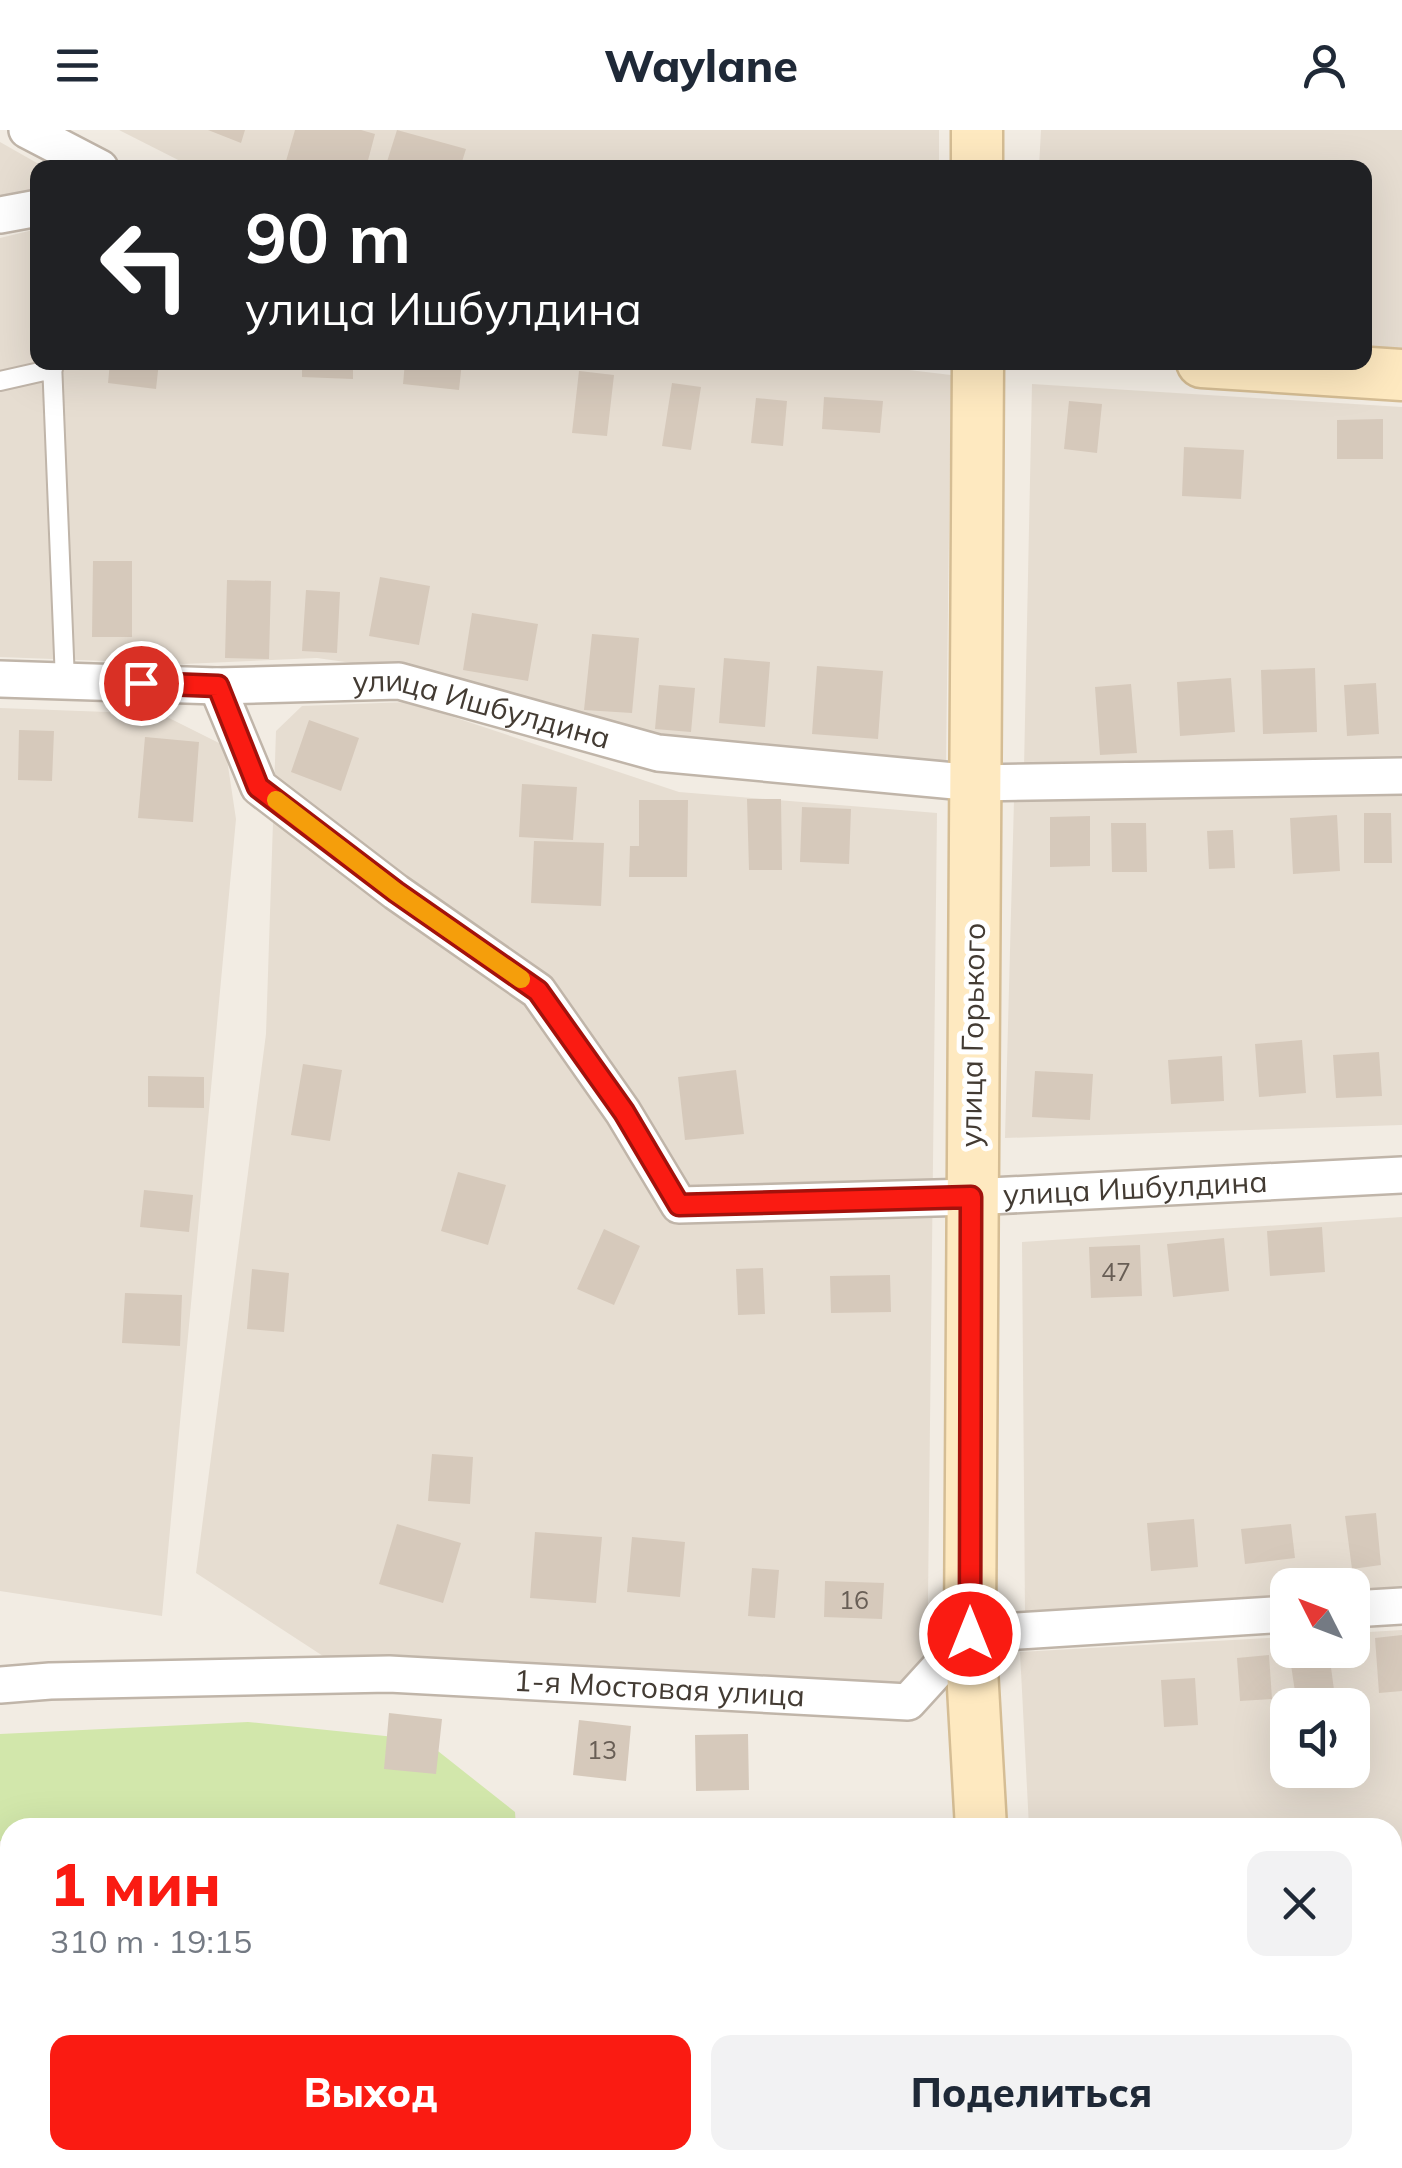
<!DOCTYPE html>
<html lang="ru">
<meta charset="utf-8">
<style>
:root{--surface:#fff;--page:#f2f2f3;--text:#1f2937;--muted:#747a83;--accent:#fa1b12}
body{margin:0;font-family:Mulish,sans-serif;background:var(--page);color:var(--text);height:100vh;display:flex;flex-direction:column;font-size:38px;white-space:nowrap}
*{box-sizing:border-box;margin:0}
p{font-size:32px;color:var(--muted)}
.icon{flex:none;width:55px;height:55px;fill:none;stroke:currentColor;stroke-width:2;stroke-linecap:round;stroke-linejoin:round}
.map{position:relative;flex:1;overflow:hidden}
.drawer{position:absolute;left:0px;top:1688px;width:1402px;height:352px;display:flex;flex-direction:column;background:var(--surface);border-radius:30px 30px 0 0;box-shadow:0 10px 40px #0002}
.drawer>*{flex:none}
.guide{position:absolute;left:30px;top:30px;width:1342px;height:210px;border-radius:20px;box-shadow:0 10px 40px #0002;background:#202124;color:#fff;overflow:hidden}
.needle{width:65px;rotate:312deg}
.tools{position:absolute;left:1270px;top:1438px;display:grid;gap:20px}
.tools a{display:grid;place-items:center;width:100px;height:100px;border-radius:20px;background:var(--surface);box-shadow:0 10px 40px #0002;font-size:50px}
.pin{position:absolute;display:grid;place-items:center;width:85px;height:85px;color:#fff;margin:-42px;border:5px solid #fff;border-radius:50%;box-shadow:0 2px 10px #0007}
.me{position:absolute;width:110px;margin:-55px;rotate:0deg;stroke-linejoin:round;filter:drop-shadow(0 0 8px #0008)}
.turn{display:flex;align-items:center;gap:35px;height:210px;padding:0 50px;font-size:45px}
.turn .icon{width:130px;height:130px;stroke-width:2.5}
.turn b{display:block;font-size:70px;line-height:85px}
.round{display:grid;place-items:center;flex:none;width:105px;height:105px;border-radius:20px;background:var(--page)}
.head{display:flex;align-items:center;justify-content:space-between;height:170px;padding:0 50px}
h1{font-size:60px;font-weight:800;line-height:75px;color:var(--accent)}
.action{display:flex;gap:20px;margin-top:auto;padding:20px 50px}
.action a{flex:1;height:115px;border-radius:20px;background:var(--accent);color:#fff;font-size:40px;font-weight:800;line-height:115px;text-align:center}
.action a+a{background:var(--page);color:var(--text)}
header{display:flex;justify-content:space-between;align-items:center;height:130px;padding:0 50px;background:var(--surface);font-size:45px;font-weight:800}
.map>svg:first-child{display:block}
</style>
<header><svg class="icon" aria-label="menu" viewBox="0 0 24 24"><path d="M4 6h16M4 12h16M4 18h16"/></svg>Waylane<svg class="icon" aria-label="person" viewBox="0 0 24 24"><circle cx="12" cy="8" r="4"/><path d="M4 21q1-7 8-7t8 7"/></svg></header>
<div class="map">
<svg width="1402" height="2038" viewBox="0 0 1402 2038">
<rect width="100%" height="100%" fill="#f2ece3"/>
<path fill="#e6ddd1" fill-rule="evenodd" d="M119,0H939V37L194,38Z
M1041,0H1402V218L1365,216V38L1039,37Z
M0,12L44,37L38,38L37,68L0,75Z
M37,99L38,232H841L951,245L946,635L724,619L519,583L423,543L317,528L184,534L0,527V108Z
M1032,254L1402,277V631L1024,638Z
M408,572L679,662L937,683L927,1555L372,1558L196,1443L266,904L276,601L302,576Z
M0,578L161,584L225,616L236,689L162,1486L0,1461Z
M1402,665V995L1005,1008L1014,670Z
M1402,1087V1459L1353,1463L1352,1455H1288L1287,1467L1025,1483L1022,1112Z
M1402,1500V1972H1392V1698L1029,1697L1020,1522L1287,1507L1288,1520H1352L1353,1503ZM1288,1575H1352V1640H1288Z
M1393,2024H1402V2038H1103L1101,2031L1392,2030Z"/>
<path fill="#d2e7ab" d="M248,1592L424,1610L515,1682L516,1697L10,1698V1714L0,1711V1604Z
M0,1840L10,1842V2030H526L533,2038H0Z"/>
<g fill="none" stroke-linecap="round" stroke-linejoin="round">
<path stroke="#9ed7f0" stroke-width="60" d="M0,1756L10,1755
M543,2030L550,2038"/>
</g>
<path fill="#d6c9bb" d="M208,0H245L241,13Z
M295,0H361L375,4L366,38H284Z
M397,0L466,19L460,38H385Z
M110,232H159L156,259L108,253Z
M302,232H353V249L302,247Z
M405,232H462L459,260L403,254Z
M579,241L614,245L607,306L572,303Z
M672,253L701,257L691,320L662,316Z
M824,267L883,271L880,303L822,299Z
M756,268L787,271L783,316L751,313Z
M1069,271L1102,274L1097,323L1064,319Z
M1383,289V329H1337V290Z
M1184,317L1244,320L1241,369L1182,366Z
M93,431H132V507H92Z
M380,447L430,456L419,515L369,506Z
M227,450L271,451L269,529L225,528Z
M306,460L340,462L337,523L302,521Z
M472,483L538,494L528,551L463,540Z
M592,504L639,508L632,583L584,580Z
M724,528L770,532L765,597L719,593Z
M817,536L883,541L878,609L812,604Z
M1315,538L1317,602L1263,604L1261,540Z
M1231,548L1235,602L1180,606L1177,552Z
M1376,553L1379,604L1347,606L1344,555Z
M1131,554L1137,623L1100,625L1095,557Z
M659,555L695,558L691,602L655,599Z
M309,590L359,608L341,661L291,642Z
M19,600L54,601L52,651L18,650Z
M145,607L199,612L193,692L138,688Z
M522,654L577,657L573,710L519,707Z
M747,669H781L782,740H749Z
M639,670H688L687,747H629L630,716H639Z
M802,677L851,679L849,734L800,732Z
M1364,683H1391L1392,733H1364Z
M1337,685L1340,741L1293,744L1290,688Z
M1090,686V736L1050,737V687Z
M1111,693H1146L1147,742H1112Z
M1233,700L1235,738L1209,739L1207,701Z
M534,711L604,713L601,776L531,773Z
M1302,910L1306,963L1259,967L1255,914Z
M1379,922L1382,966L1336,968L1333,925Z
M1222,926L1224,971L1171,974L1168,930Z
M303,934L342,940L330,1011L291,1005Z
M736,940L744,1004L685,1010L678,947Z
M1035,941L1093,944L1090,990L1032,987Z
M148,946L204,947V978L148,977Z
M458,1042L506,1055L488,1115L441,1101Z
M144,1060L193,1065L189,1102L140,1097Z
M1322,1097L1325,1142L1270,1146L1267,1101Z
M604,1099L640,1116L614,1175L577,1159Z
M1224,1108L1229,1161L1173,1167L1167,1114Z
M1140,1115L1142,1166L1091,1168L1089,1117Z
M763,1138L765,1184L738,1185L736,1139Z
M252,1139L289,1143L284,1202L247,1199Z
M890,1145L891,1182L831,1183L830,1146Z
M125,1163L182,1165L180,1216L122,1213Z
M432,1324L473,1327L470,1374L428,1371Z
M1376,1383L1381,1435L1352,1439L1345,1386Z
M1194,1389L1198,1437L1151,1441L1147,1393Z
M397,1394L461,1413L443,1473L379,1454Z
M1291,1394L1295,1428L1245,1434L1241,1399Z
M535,1402L602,1407L596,1473L530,1468Z
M632,1407L685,1412L680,1467L627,1462Z
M752,1438L779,1440L775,1488L748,1486Z
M825,1451L884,1453L882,1489L824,1487Z
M1402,1505V1561L1379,1563L1375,1508Z
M1269,1525L1272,1569L1240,1571L1237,1528Z
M1330,1530L1336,1575H1297L1291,1535Z
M1195,1548L1198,1595L1164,1597L1161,1550Z
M389,1583L442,1589L436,1644L384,1639Z
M579,1590L631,1596L626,1651L573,1645Z
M748,1604L749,1660L696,1661L695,1605Z"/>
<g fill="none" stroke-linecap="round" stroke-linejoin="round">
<defs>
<path id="lane" d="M52,232L65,551
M0,251L53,239"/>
<g id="street">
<path d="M27,0L100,38"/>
<path d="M0,85L38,78"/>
<path id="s1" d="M0,549L217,556L399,551L658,623L976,653L1402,646"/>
<path id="s2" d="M217,556L259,657L396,762L538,861L623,982L679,1075L971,1067L1402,1045"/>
<path d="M1352,1479L1402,1476"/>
<path id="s3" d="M0,1555L50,1551L389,1544L908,1572L970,1504L1288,1484"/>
<path d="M1392,1995H1402"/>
<path d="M1025,2030L1035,2038"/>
</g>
<path id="secondary" d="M977,0V38
M978,232L970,1504L981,1698
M1202,232L1402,245
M974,2038L976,2030"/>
</defs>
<use href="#lane" stroke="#c0b5a9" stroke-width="22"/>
<use href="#street" stroke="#c0b5a9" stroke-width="40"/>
<use href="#secondary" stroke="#d5bd94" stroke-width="55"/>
<use href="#lane" stroke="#fff" stroke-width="18"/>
<use href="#street" stroke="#fff" stroke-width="35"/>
<use href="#secondary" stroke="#fee9c0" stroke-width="50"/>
</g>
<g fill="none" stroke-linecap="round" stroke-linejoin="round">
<defs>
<path id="route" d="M141,553L218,556L258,657L396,762L538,861L624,982L679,1075L971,1067L970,1504"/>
</defs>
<use href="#route" stroke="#a2120c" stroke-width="25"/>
<use href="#route" stroke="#fa1b12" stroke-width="18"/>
<path stroke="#f59e0b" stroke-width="18" d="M276,670L396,762L521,849"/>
</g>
<g text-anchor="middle" stroke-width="10" stroke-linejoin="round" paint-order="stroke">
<g font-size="25" fill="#685e55">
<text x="1116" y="1151">47</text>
<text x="854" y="1479">16</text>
<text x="602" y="1629">13</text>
</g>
<g font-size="30" fill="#433b33" stroke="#fff">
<text dy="10" stroke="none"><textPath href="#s1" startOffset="485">улица Ишбулдина</textPath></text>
<text transform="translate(973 905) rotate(-89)" y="10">улица Горького</text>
<text dy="10" stroke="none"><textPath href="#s2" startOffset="1168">улица Ишбулдина</textPath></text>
<text dy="10" stroke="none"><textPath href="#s3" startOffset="660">1-я Мостовая улица</textPath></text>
</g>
</g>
</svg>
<div class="tools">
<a><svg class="needle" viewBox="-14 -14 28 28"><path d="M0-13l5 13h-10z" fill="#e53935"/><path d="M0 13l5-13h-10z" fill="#747a83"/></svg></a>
<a><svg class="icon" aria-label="sound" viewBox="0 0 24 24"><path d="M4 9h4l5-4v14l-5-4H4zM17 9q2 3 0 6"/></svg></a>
</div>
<div class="pin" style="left:141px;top:553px;background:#d93025"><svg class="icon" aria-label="arrive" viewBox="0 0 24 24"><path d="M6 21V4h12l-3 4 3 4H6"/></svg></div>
<svg class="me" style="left:970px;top:1504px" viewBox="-20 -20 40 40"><circle r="17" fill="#fa1b12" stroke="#fff" stroke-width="3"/><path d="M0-11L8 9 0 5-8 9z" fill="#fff"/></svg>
<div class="guide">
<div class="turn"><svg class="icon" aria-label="left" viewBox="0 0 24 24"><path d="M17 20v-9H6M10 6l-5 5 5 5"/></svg><div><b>90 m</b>улица Ишбулдина</div></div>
</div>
<section class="drawer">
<div class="head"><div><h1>1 мин</h1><p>310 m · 19:15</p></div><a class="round"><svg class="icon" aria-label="close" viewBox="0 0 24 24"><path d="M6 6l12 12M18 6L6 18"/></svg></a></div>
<div class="action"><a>Выход</a><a>Поделиться</a></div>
</section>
</div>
